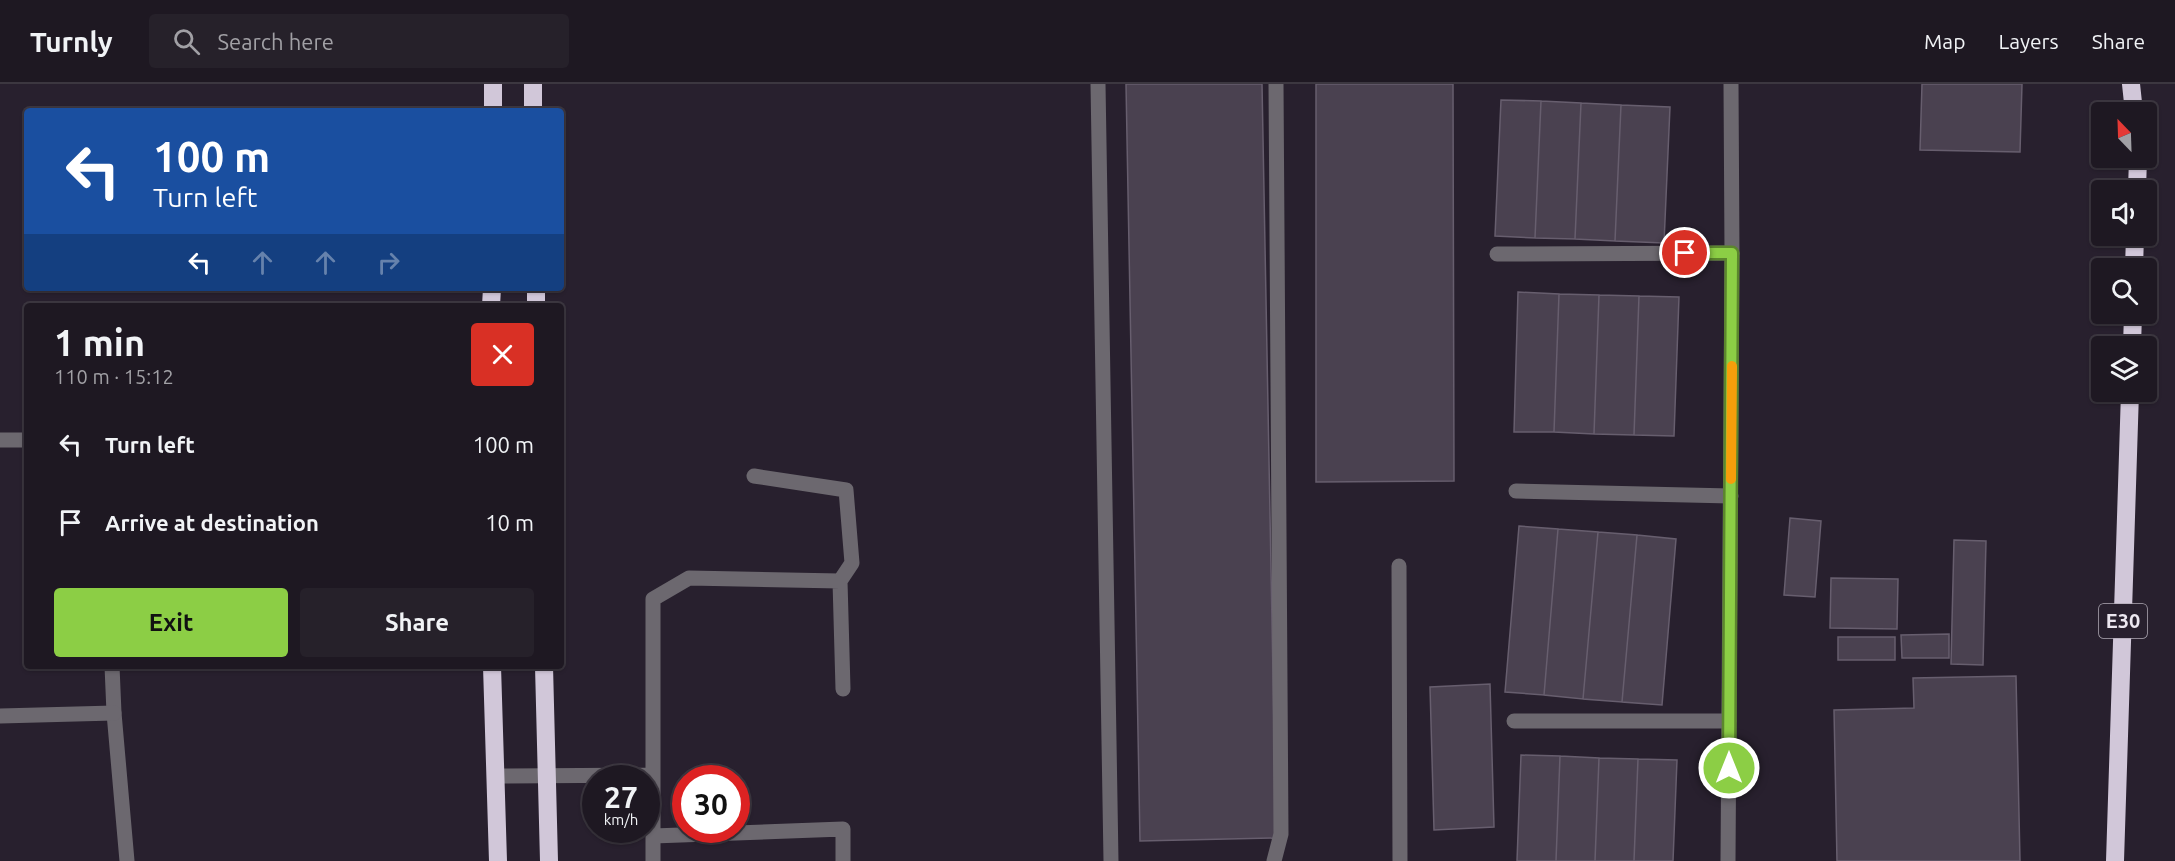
<!DOCTYPE html>
<meta charset="utf-8">
<style>
:root{--surface:#1e1822;--page:#26212a;--text:#f1f3f6;--muted:#a1a0a5;--line:#3c3740;--accent:#8cce45}
body{margin:0;font-family:Ubuntu,sans-serif;background:var(--page);color:var(--text);height:100vh;display:flex;flex-direction:column;font-size:22px;white-space:nowrap}
*{box-sizing:border-box;margin:0}
p{font-size:20px;color:var(--muted)}
.icon{flex:none;width:33px;height:33px;fill:none;stroke:currentColor;stroke-width:2;stroke-linecap:round;stroke-linejoin:round}
.map{position:relative;flex:1;overflow:hidden}
.side{position:absolute;left:24px;top:219px;width:540px;height:366px;display:flex;flex-direction:column;background:var(--surface);border-radius:6px;box-shadow:0 2px 4px #0004,0 0 0 2px var(--line)}
.side>*{flex:none}
.guide{position:absolute;left:24px;top:24px;width:540px;height:183px;border-radius:6px;box-shadow:0 2px 4px #0004,0 0 0 2px var(--line);background:#1a4fa0;color:#fff;overflow:hidden}
.needle{width:39px;rotate:337deg}
.controls{position:absolute;left:2091px;top:18px;display:grid;gap:12px}
.controls a{display:grid;place-items:center;width:66px;height:66px;border-radius:6px;background:var(--surface);box-shadow:0 2px 4px #0004,0 0 0 2px var(--line);font-size:30px}
.speed{position:absolute;left:582px;top:681px;display:flex;gap:12px;font-size:30px;font-weight:700;text-align:center}
.speed>*{display:grid;place-content:center;width:78px;height:78px;border-radius:50%;background:var(--surface);box-shadow:0 2px 4px #0004,0 0 0 2px var(--line);line-height:1}
.speed small{font-size:15px;font-weight:400}
.speed .limit{border:9px solid #d22;background:#fff;color:#111}
.pin{position:absolute;display:grid;place-items:center;width:51px;height:51px;color:#fff;margin:-26px;border:3px solid #fff;border-radius:50%;box-shadow:0 2px 6px #0007}
.me{position:absolute;width:66px;margin:-33px;rotate:0deg;stroke-linejoin:round;filter:drop-shadow(0 0 4px #0008)}
.turn{display:flex;align-items:center;gap:21px;height:126px;padding:0 30px;font-size:27px}
.turn .icon{width:78px;height:78px;stroke-width:2.5}
.turn b{display:block;font-size:42px;line-height:51px}
.lanes{display:flex;align-items:center;height:57px;padding:0 30px;background:#0003;justify-content:center;gap:30px;direction:ltr}
.lanes .off{opacity:.35}
.round{display:grid;place-items:center;flex:none;width:63px;height:63px;border-radius:6px;background:var(--page)}
.head{display:flex;align-items:center;justify-content:space-between;height:102px;padding:0 30px}
h1{font-size:36px;font-weight:700;line-height:45px}
.primary-button{display:flex;gap:12px;margin-top:auto;padding:12px 30px}
.primary-button a{flex:1;height:69px;border-radius:6px;background:var(--accent);color:#111;font-size:24px;font-weight:700;line-height:69px;text-align:center}
.primary-button a+a{background:var(--page);color:var(--text)}
ul{padding:0;list-style:none}
li{display:flex;align-items:center;gap:18px;height:78px;padding:0 30px}
li div{flex:1}
li b{display:block;font-size:22px}
li em{font-style:normal}
header{display:flex;align-items:center;gap:36px;box-sizing:border-box;height:84px;padding:0 30px;background:var(--surface);border-bottom:2px solid var(--line)}
header strong{font-size:28px}
nav{display:flex;gap:33px;margin-inline-start:auto;font-size:21px}
.search{width:420px;height:54px;background:var(--page);display:flex;align-items:center;gap:15px;box-sizing:border-box;padding:0 21px;border-radius:6px;color:var(--muted);font-size:22px}
.map>svg:first-child{display:block}
</style>
<header>
<strong>Turnly</strong>
<div class="search"><svg class="icon" aria-label="search" viewBox="0 0 24 24"><circle cx="10" cy="10" r="6"/><path d="M15 15l6 6"/></svg>Search here</div>
<nav><a>Map</a><a>Layers</a><a>Share</a></nav>
</header>
<div class="map">
<svg width="2175" height="777" viewBox="0 0 2175 777">
<rect width="100%" height="100%" fill="#28202e"/>
<path fill="#4a4150" stroke="#675e6e" stroke-width="1.5" d="M1126,0H1262L1276,754L1140,757Z
M1316,0H1453L1454,397L1316,398Z
M1922,0H2022L2020,68L1920,66Z
M1501,16L1541,17L1535,154L1495,152Z
M1541,17L1581,19L1575,155L1535,154Z
M1581,19L1621,21L1615,157L1575,155Z
M1621,21L1670,23L1664,159L1615,157Z
M1518,208L1559,210L1554,348H1514Z
M1559,210L1599,211L1594,350L1554,348Z
M1599,211L1639,212L1634,351L1594,350Z
M1639,212L1679,213L1674,352L1634,351Z
M1790,434L1821,437L1815,513L1784,511Z
M1519,442L1558,445L1544,611L1505,608Z
M1558,445L1598,448L1583,615L1544,611Z
M1598,448L1637,451L1622,618L1583,615Z
M1637,451L1676,455L1662,621L1622,618Z
M1954,456L1986,457L1983,581L1951,580Z
M1831,494L1898,495L1897,545L1830,544Z
M1949,550V574H1902L1901,551Z
M1838,553H1895V576H1838Z
M2016,592L2020,777H1837L1834,626L1914,624L1913,594Z
M1490,600L1494,743L1434,746L1430,603Z
M1521,671L1560,672L1556,777H1517Z
M1560,672L1599,674L1595,777H1556Z
M1599,674L1638,675L1634,777H1595Z
M1638,675L1677,676L1673,777H1634Z"/>
<g fill="none" stroke-linecap="round" stroke-linejoin="round">
<path stroke="#6c686f" stroke-width="15" d="M1098,0L1111,777
M1497,170L1732,169
M754,392L846,406L852,479L840,497
M1516,407L1731,412
M1399,482L1400,777
M112,582L114,629L127,777
M1514,637H1729
M495,692L653,691
M653,752L843,745V777
M653,777V515L689,494L840,497L843,605
M1274,777L1281,750L1276,0"/>
<path stroke="#6c686f" stroke-width="15" d="M0,356H27
M0,632L114,629
M1728,777L1732,169L1731,0"/>
<path stroke="#d1c7d9" stroke-width="18" d="M533,0V27
M2131,0L2134,28
M493,27V0
M2137,106L2138,74
M2134,184L2135,152
M536,204V222
M491,222L492,204
M2132,262L2133,230
M492,582L498,777
M544,582L549,777
M2115,777L2130,308"/>
</g>
<g fill="none" stroke-linecap="round" stroke-linejoin="round">
<defs>
<path id="route" d="M1685,169H1732L1729,684"/>
</defs>
<use href="#route" stroke="#5b862d" stroke-width="15"/>
<use href="#route" stroke="#8cce45" stroke-width="10"/>
<path stroke="#f59e0b" stroke-width="10" d="M1731,395L1732,282"/>
</g>
<g text-anchor="middle" stroke-width="6" stroke-linejoin="round" paint-order="stroke">
<rect fill="#28202e" stroke="#b1abb6" stroke-width="1.5" x="2099" y="520" width="48" height="34" rx="4.5"/>
<g font-size="20" font-weight="bold" fill="#ece7f0">
<text x="2123" y="544">E30</text>
</g>
</g>
</svg>
<div class="controls">
<a><svg class="needle" viewBox="-14 -14 28 28"><path d="M0-13l5 13h-10z" fill="#e53935"/><path d="M0 13l5-13h-10z" fill="#a1a0a5"/></svg></a>
<a><svg class="icon" aria-label="sound" viewBox="0 0 24 24"><path d="M4 9h4l5-4v14l-5-4H4zM17 9q2 3 0 6"/></svg></a>
<a><svg class="icon" aria-label="search" viewBox="0 0 24 24"><circle cx="10" cy="10" r="6"/><path d="M15 15l6 6"/></svg></a>
<a><svg class="icon" aria-label="layers" viewBox="0 0 24 24"><path d="M12 4l9 5-9 5-9-5zM3 14l9 5 9-5"/></svg></a>
</div>
<div class="speed"><div>27<small>km/h</small></div><div class="limit">30</div></div>
<div class="pin" style="left:1685px;top:169px;background:#d93025"><svg class="icon" aria-label="arrive" viewBox="0 0 24 24"><path d="M6 21V4h12l-3 4 3 4H6"/></svg></div>
<svg class="me" style="left:1729px;top:684px" viewBox="-20 -20 40 40"><circle r="17" fill="#8cce45" stroke="#fff" stroke-width="3"/><path d="M0-11L8 9 0 5-8 9z" fill="#fff"/></svg>
<div class="guide">
<div class="turn"><svg class="icon" aria-label="left" viewBox="0 0 24 24"><path d="M17 20v-9H6M10 6l-5 5 5 5"/></svg><div><b>100 m</b>Turn left</div></div>
<div class="lanes"><svg class="icon" aria-label="left" viewBox="0 0 24 24"><path d="M17 20v-9H6M10 6l-5 5 5 5"/></svg><svg class="icon off" aria-label="ahead" viewBox="0 0 24 24"><path d="M12 20V5M6 11l6-6 6 6"/></svg><svg class="icon off" aria-label="ahead" viewBox="0 0 24 24"><path d="M12 20V5M6 11l6-6 6 6"/></svg><svg class="icon off" aria-label="right" viewBox="0 0 24 24"><path d="M7 20v-9h11M14 6l5 5-5 5"/></svg></div>
</div>
<section class="side">
<div class="head"><div><h1>1 min</h1><p>110 m · 15:12</p></div><a class="round" style="background:#d93025;color:#fff"><svg class="icon" aria-label="close" viewBox="0 0 24 24"><path d="M6 6l12 12M18 6L6 18"/></svg></a></div>
<ul>
<li><svg class="icon" aria-label="left" viewBox="0 0 24 24"><path d="M17 20v-9H6M10 6l-5 5 5 5"/></svg><div><b>Turn left</b></div><em>100 m</em></li>
<li><svg class="icon" aria-label="arrive" viewBox="0 0 24 24"><path d="M6 21V4h12l-3 4 3 4H6"/></svg><div><b>Arrive at destination</b></div><em>10 m</em></li>
</ul>
<div class="primary-button"><a>Exit</a><a>Share</a></div>
</section>
</div>
